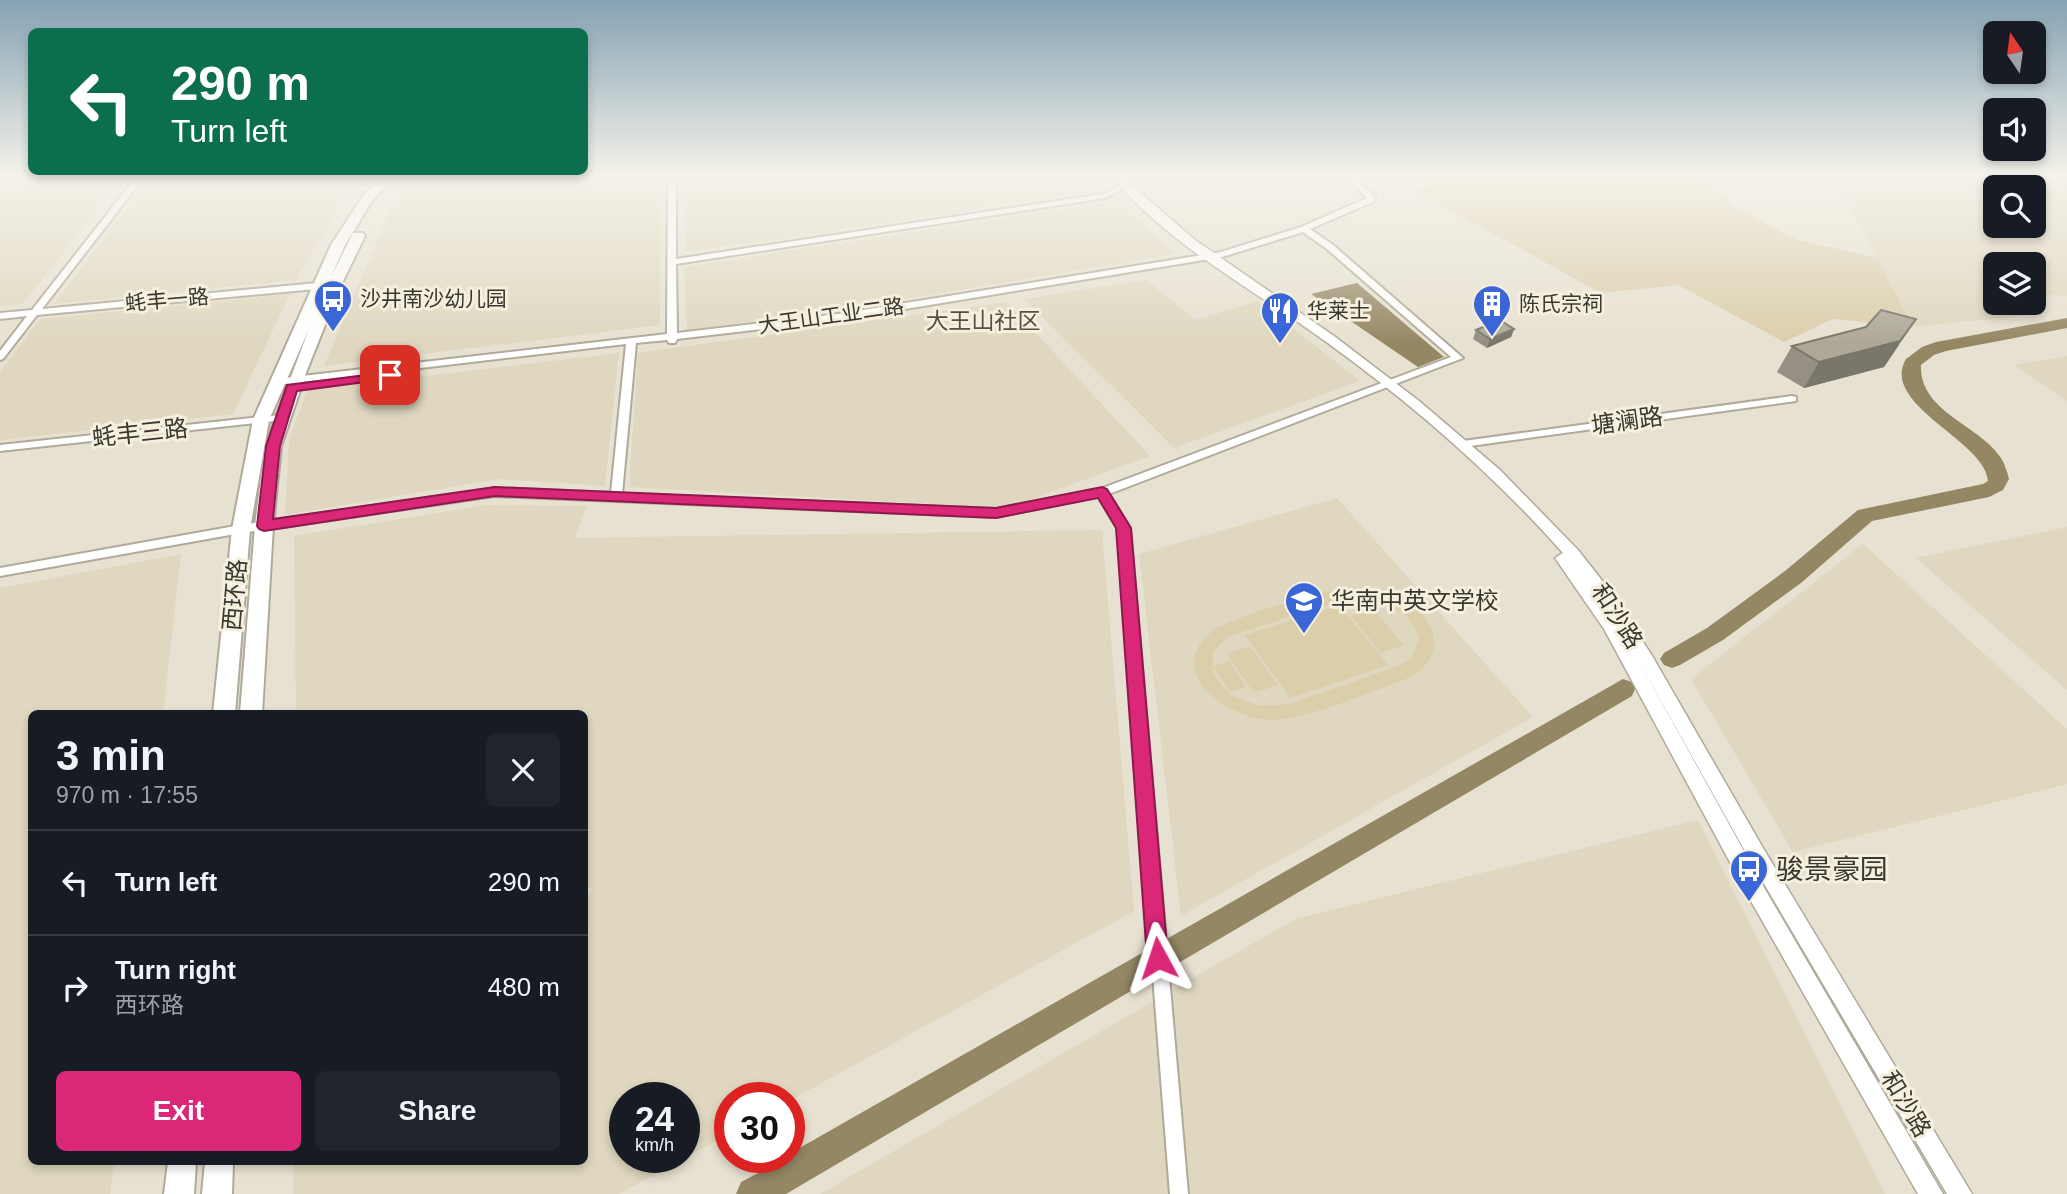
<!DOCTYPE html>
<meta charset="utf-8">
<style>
:root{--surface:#171b24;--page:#20242c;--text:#f1f3f6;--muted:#9ea1a6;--line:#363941;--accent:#db2777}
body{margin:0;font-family:Arial,"Noto Sans SC",sans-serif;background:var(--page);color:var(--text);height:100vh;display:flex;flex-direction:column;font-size:26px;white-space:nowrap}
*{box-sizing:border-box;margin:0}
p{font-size:23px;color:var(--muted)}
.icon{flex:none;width:38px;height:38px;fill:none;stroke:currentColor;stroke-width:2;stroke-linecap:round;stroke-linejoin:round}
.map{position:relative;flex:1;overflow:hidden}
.drawer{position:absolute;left:28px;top:710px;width:560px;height:455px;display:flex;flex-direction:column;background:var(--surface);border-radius:10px;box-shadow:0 4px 10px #0003}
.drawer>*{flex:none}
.top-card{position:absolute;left:28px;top:28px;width:560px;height:147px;border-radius:10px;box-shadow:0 4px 10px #0003;background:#0b6e4f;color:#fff;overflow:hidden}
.needle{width:46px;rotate:347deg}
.tools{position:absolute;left:1983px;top:21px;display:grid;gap:14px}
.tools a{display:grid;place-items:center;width:63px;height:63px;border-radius:10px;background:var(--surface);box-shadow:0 4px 10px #0003;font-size:35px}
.speed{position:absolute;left:609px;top:1082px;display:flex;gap:14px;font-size:35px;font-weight:700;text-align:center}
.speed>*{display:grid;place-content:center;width:91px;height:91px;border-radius:50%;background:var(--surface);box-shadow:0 4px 10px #0003;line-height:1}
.speed small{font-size:18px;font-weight:400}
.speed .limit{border:10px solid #d22;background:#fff;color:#111}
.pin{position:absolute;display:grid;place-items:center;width:60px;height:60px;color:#fff;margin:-30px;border-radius:14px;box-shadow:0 4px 10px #0006}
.me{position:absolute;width:77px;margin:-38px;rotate:355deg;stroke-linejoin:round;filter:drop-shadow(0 0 5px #0008)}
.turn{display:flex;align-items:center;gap:24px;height:147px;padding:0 28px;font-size:32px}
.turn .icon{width:91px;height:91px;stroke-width:2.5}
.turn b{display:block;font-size:49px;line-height:60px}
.round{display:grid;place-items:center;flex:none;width:74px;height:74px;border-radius:10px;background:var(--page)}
.head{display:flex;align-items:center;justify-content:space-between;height:119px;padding:0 28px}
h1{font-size:42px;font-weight:800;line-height:52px}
.primary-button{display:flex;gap:14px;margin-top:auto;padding:14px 28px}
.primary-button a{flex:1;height:80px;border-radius:10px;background:var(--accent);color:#fff;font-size:28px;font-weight:800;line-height:80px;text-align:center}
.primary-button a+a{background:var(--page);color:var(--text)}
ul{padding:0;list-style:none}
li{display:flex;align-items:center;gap:21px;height:105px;padding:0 28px;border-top:2px solid var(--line)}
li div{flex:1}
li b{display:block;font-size:26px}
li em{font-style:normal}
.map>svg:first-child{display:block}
</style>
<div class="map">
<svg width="2067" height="1194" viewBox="0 0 2067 1194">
<rect width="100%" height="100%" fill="#e7e1d1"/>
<path fill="#dfd7bf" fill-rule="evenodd" d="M0,176H125L22,304L0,306Z
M152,176H358L296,280L54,304Z
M422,176H661L660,325L324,366L391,208Z
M685,176H1089L1101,191L686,252Z
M1834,176H2067V296L2034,294V264H1995V303H2034V299L2042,314L1913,327ZM1995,187H2034V226H1995Z
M1115,201L1177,254L850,308L687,330L684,267Z
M1146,280L1196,320L1258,301L1360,381L1174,448L1024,299Z
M290,294L233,414L0,440V372L40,319Z
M1007,302L1150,456L1007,508L629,487L638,353Z
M619,353L605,486L499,479L285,515L289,440L307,390Z
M2067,356V401L2014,365Z
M1337,498L1533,717L1181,916L1139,554Z
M486,505L587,506L574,538L1102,530L1134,911L789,1101V1097H730V1133L619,1194H293L294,1162H584V909L592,888L584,887V714H296L294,536ZM625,1097H684V1157H625Z
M2067,527V690L1916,558Z
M1863,544L2067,729V784L1793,852L1691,679Z
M181,554L163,714H32V1162H114L110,1194H0V588Z
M1698,820L1885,1194H820L1295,919Z"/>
<path fill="#dbceab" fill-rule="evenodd" d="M1457,176H1699L1735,208L1798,240L1877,258L1913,327L1833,319L1784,342L1678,285L1601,293L1415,191Z
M1356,587C1373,588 1388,591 1403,600C1439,620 1449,659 1406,679C1372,691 1308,719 1273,720C1233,721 1163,675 1209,634C1227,617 1329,588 1356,587ZM1350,598C1378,597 1413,608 1419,640L1411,659L1396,667L1288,704L1259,706L1230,695L1213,674V652L1229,636Z
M1339,605L1388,665L1290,698L1245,635Z
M1373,608V609L1404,645L1381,653L1351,616Z
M1250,646L1278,685L1254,693L1227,654Z
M1229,661L1246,687L1230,692L1213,666Z"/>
<path fill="#948764" d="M1357,283L1444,357L1418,367L1311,294Z"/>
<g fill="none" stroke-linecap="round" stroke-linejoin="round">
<path fill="#948764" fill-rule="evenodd" d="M2067,318V328L1946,351L1934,355L1921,365C1919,412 1980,425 2001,458C2005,464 2007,472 2009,479L2003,490L1989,497L1872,521L1801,583L1723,640L1680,665L1672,668L1664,665L1660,659L1664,653L1707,628L1785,571L1858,510L1983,484L1988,481C1986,441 1879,405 1906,359L1922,347L1936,342Z
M1623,679L1632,682L1635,689L1632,696L786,1194H736L741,1182L789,1157V1154Z"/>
<defs>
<path id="minor" d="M137,176H145L42,309L327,282L331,285L327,288L37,315L3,359L0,360V351L27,316L0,319V313L32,310Z
M668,176H676V259L1103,194L1119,187L1123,189L1105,198L676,264L677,333L838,314L1221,252L1301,227L1367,198L1345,176H1353L1375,197V201L1310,229L1333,245L1463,358L1109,494L1130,528L1188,1194H1170L1118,528L1099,496L996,517L495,496L241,533L0,576V568L241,525L495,488L611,493L626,344L276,385L271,382L276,379L667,334ZM1303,232L1327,249L1451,357L1100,489L996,509L622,494L636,343L667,340L669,343H675L677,339L838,320L1222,257Z
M1792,396L1796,397V401L1463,447L1458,444L1463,441Z
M280,415L284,416V420L0,451V445Z"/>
<path id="secondary" d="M1111,176H1121L1195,240L1334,336L1419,401L1500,470L1578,550L1604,583L1651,654L1763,848L1972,1194H1947L1750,860L1636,656L1766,891L1943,1194H1918L1752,903L1604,629L1555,558L1563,553C1492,473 1411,403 1325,341C1253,289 1168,245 1111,176Z"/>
<path id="primary" d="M383,176H395L372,201L345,245L331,277L353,233H363L365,236L341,285L307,370L281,446L273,526L262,714H240L255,526L265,446L309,329L269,420L250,529L235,714H213L232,529L253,420L331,245L363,196Z
M168,1162H196L194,1194H164Z
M205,1162H233L232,1194H202Z"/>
</defs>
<use href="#minor" stroke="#afaa9a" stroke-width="4"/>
<use href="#secondary" stroke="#afaa9a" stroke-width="3"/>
<use href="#primary" stroke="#afaa9a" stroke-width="4"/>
<use href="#minor" fill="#fff" fill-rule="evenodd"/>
<use href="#secondary" fill="#fff" fill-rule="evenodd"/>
<use href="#primary" fill="#fff" fill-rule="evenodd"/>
</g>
<path fill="#959083" d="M1866,327L1899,345L1884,367L1804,388L1777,372L1792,346Z
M1514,329L1511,337L1487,348L1473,339L1476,330Z"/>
<path fill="#79766a" d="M1916,319L1884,367L1804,388L1819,362Z
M1514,329L1511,337L1487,348L1490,339Z"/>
<path fill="#ada898" stroke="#79766a" stroke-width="2" d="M1881,310L1916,319L1900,341L1819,362L1792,346L1866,327Z
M1500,320L1514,329L1490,339L1476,330Z"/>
<linearGradient id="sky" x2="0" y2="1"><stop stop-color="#86a2b3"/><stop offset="0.51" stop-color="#f4f2ea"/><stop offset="1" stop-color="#f4f2ea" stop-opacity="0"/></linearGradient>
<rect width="2067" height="343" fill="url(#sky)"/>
<path fill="#db2777" stroke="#8e194d" stroke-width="2" d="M390,372L395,373V378L297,391L280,446L273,519L495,487L996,508L1102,487L1107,489L1131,528L1168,958L1165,965L1158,968L1150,965L1147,958L1116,528L1098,498L996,518L495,496L264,531L259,529L257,526L266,446L287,385Z"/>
<defs>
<symbol id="bus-pin" viewBox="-11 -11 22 30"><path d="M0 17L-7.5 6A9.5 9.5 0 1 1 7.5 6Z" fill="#3a66d7" stroke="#f5efde"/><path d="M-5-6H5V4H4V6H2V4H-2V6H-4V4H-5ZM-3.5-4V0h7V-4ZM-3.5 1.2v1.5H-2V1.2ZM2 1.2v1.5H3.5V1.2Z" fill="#fff"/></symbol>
<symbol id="building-pin" viewBox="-11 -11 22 30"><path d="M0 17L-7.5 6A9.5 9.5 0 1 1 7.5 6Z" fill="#3a66d7" stroke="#f5efde"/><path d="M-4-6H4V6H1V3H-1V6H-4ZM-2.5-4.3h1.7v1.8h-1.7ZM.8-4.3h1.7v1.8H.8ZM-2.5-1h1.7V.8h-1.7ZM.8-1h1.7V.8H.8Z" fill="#fff"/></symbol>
<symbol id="restaurant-pin" viewBox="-11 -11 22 30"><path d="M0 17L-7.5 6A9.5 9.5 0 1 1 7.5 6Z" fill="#3a66d7" stroke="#f5efde"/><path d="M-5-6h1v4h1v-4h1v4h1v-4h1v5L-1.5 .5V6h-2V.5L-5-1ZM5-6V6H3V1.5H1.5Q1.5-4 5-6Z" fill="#fff"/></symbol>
<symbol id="school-pin" viewBox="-11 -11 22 30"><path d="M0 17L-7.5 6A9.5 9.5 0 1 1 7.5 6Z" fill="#3a66d7" stroke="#f5efde"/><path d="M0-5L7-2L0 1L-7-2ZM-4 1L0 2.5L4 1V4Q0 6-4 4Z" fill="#fff"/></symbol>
</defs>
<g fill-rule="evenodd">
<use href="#bus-pin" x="311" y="277" width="44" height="60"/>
<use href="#building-pin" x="1470" y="282" width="44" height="60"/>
<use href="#restaurant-pin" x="1258" y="289" width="44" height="60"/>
<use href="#school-pin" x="1282" y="579" width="44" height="60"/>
<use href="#bus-pin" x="1727" y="847" width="44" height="60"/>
</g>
<g text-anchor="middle" stroke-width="6" stroke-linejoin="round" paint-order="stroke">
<g font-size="21" fill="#3a3831" stroke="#f5efde" text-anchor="start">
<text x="360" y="306">沙井南沙幼儿园</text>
<text x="1519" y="311">陈氏宗祠</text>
<text x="1307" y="318">华莱士</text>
</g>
<g font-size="21" fill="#3a3831" stroke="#f5efde">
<text transform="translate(167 300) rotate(-5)" y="7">蚝丰一路</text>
<text transform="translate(831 316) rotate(-8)" y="7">大王山工业二路</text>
</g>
<g font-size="23" fill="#565143" stroke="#f5efde">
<text x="983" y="329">大王山社区</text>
</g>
<g font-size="24" fill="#3a3831" stroke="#f5efde">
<text transform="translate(1627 421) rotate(-8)" y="8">塘澜路</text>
<text transform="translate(140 433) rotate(-6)" y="8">蚝丰三路</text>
<text transform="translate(235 595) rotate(-85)" y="8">西环路</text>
<text transform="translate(1617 616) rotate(57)" y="8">和沙路</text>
<text transform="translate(1906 1104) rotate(59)" y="8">和沙路</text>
</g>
<g font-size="24" fill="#3a3831" stroke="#f5efde" text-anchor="start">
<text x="1331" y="609">华南中英文学校</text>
</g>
<g font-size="28" fill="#3a3831" stroke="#f5efde" text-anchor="start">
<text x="1776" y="879">骏景豪园</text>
</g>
</g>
</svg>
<div class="tools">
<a><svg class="needle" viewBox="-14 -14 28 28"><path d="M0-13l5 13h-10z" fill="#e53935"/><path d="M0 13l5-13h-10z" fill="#9ea1a6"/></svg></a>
<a><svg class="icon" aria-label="sound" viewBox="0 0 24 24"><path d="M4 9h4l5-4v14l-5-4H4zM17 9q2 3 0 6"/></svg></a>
<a><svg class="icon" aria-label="search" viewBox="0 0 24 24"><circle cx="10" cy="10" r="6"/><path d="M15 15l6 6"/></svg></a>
<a><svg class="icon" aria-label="layers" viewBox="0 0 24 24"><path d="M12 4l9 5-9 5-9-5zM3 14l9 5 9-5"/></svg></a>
</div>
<div class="speed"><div>24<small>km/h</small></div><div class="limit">30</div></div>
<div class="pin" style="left:390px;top:375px;background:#d93025"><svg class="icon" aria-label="arrive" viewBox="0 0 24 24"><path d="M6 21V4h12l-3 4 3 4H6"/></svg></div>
<svg class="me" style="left:1158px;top:958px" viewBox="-20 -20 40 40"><path d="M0-17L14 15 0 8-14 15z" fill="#db2777" stroke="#fff" stroke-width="4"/></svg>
<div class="top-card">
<div class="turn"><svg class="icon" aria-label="left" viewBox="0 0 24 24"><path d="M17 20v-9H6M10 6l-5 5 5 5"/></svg><div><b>290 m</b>Turn left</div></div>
</div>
<section class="drawer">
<div class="head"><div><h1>3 min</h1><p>970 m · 17:55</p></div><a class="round"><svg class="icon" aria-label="close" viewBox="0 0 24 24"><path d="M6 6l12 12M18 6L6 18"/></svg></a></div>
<ul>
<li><svg class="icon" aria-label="left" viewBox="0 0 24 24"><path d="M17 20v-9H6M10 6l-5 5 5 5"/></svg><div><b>Turn left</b></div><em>290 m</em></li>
<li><svg class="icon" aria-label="right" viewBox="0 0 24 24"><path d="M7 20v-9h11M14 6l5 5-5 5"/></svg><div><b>Turn right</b><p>西环路</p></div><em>480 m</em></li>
</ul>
<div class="primary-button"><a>Exit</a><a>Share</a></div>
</section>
</div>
